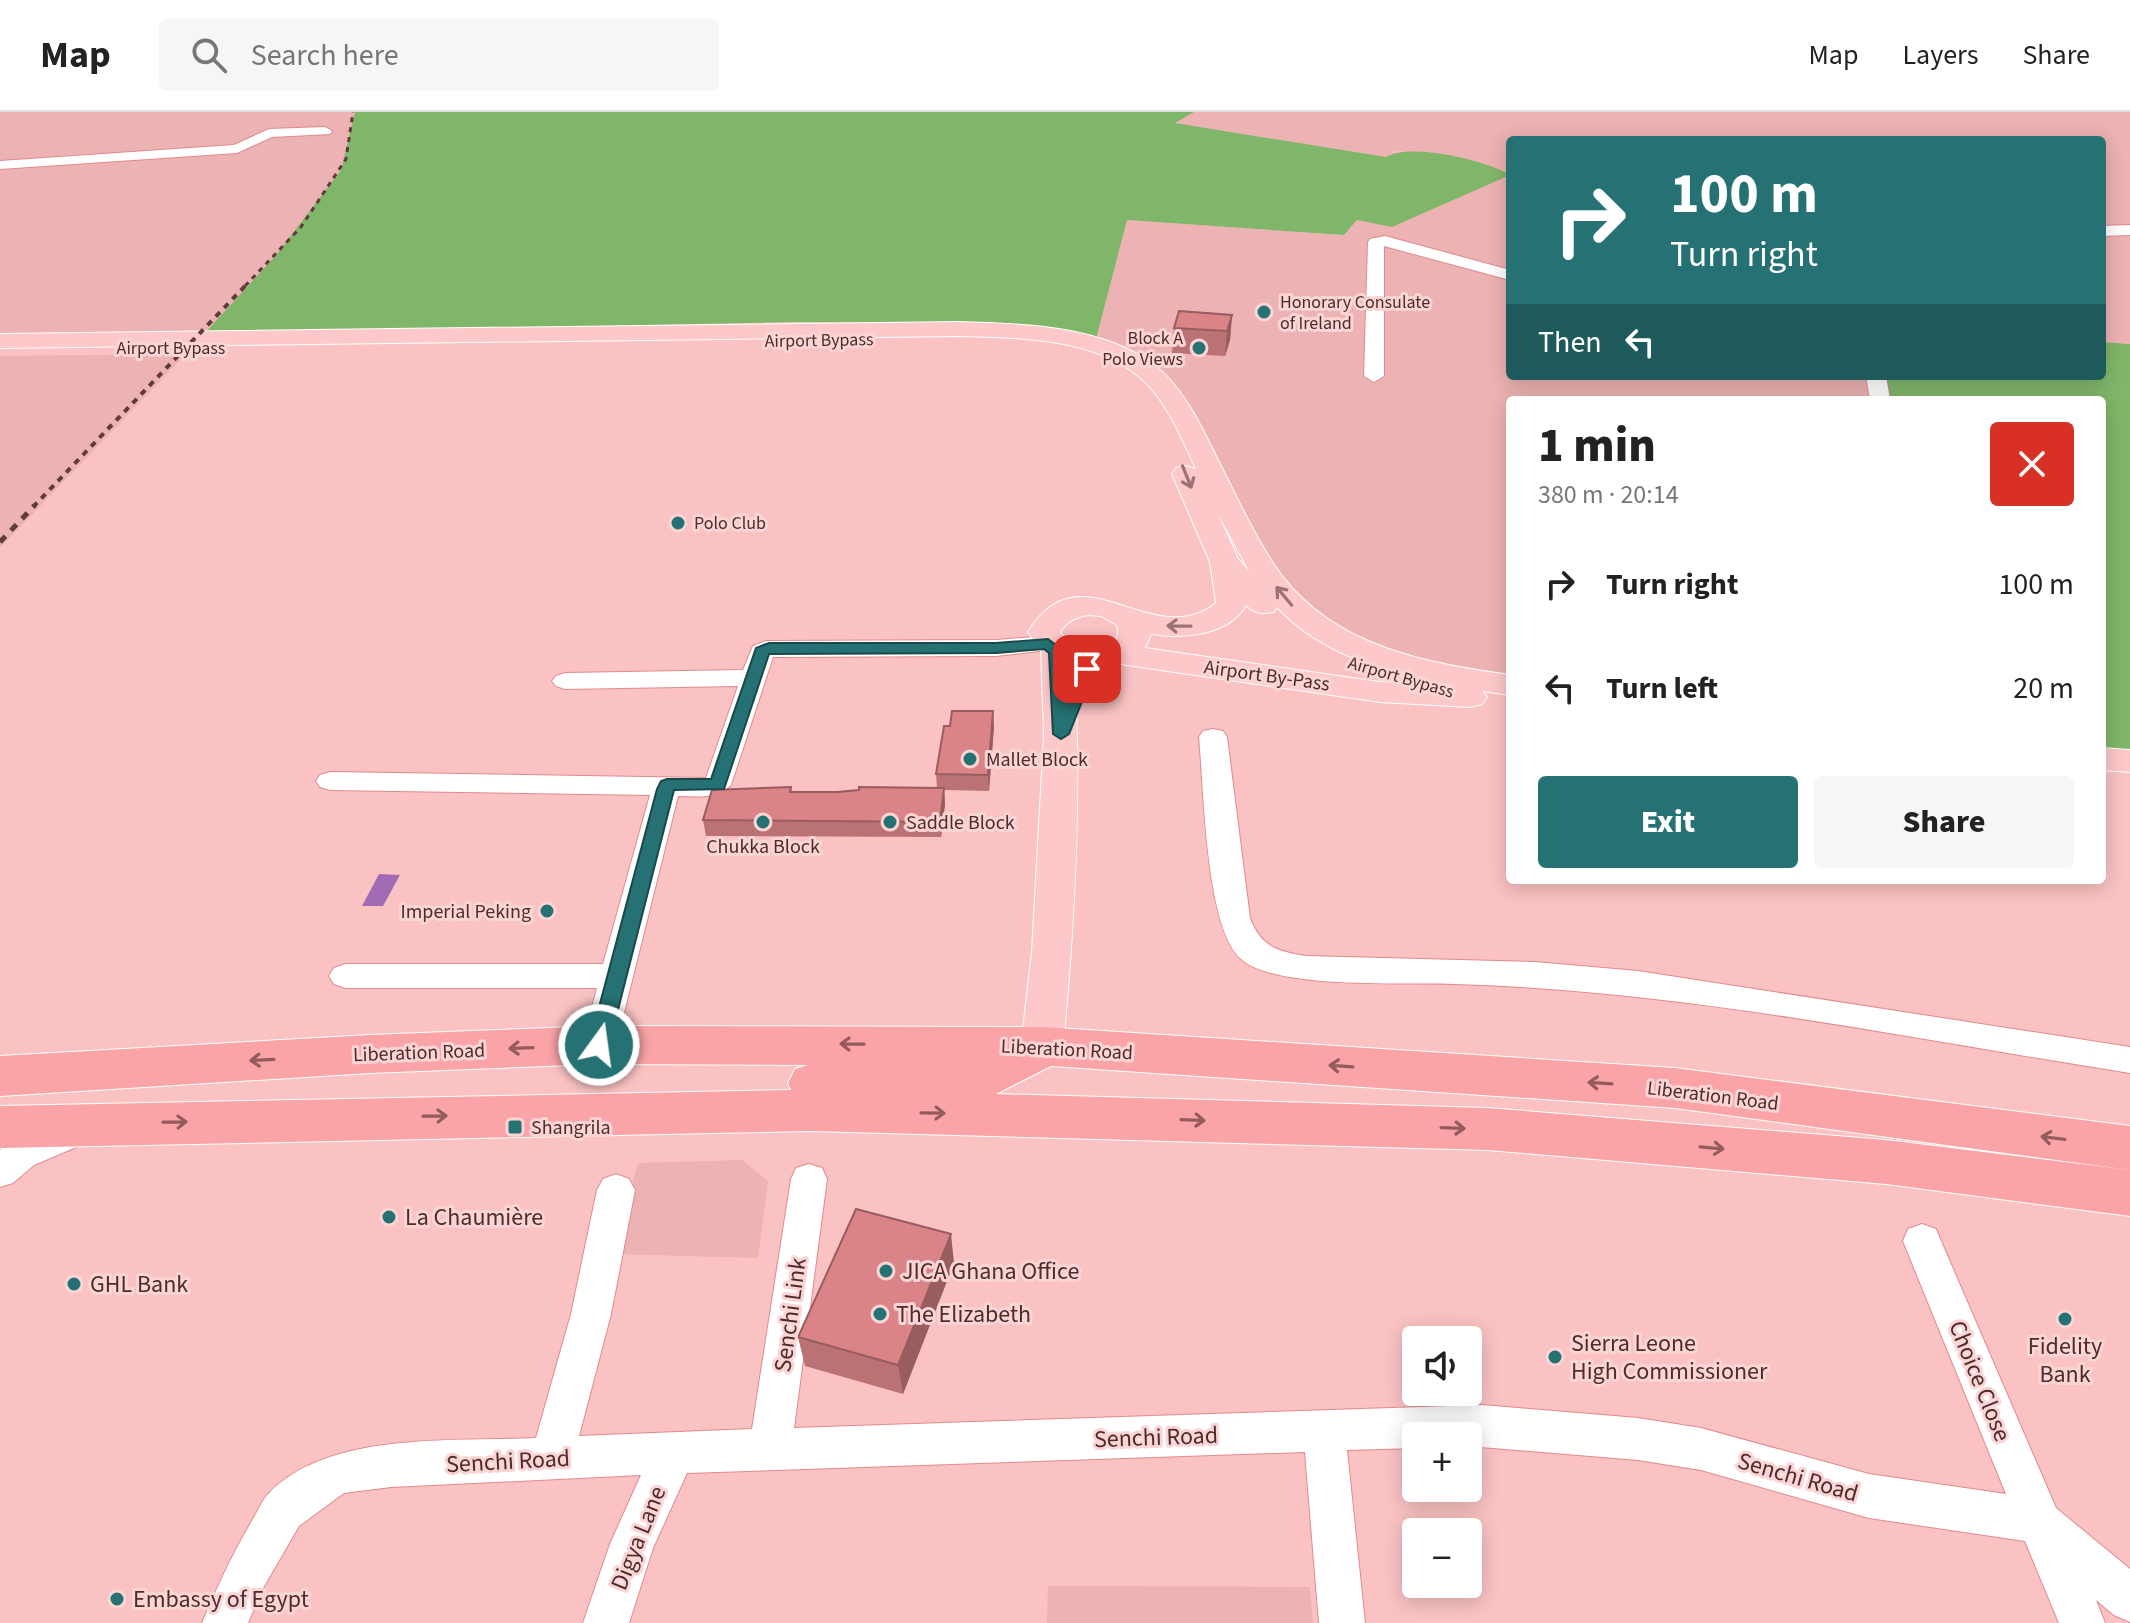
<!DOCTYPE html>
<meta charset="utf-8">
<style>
:root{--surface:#fff;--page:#f6f6f6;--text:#222;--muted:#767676;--line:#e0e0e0;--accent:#267173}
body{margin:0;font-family:"Source Sans 3",sans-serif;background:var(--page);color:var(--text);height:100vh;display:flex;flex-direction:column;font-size:30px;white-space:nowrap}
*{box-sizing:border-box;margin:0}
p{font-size:26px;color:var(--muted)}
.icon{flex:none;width:44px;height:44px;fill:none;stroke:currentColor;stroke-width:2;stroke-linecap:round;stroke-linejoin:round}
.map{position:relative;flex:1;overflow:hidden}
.details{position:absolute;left:1506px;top:284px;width:600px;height:488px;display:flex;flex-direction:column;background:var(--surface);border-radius:8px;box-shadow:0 4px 20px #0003}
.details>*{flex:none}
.top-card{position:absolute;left:1506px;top:24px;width:600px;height:244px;border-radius:8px;box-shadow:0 4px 20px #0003;background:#267173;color:#fff;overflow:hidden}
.controls{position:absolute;left:1402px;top:1214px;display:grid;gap:16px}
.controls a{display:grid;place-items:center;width:80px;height:80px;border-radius:8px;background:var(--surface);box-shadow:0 4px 20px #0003;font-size:40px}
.pin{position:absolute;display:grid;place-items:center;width:68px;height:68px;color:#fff;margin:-34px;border-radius:16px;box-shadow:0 4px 12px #0006}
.me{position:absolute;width:88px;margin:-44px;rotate:14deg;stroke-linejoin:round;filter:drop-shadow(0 0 6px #0008)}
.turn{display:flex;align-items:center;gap:28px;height:168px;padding:0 32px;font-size:36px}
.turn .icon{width:104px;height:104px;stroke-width:2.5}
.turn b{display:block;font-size:56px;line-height:68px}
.then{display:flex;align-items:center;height:76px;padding:0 32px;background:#0003;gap:16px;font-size:30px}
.round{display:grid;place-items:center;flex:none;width:84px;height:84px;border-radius:8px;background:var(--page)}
.head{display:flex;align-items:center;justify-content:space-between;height:136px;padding:0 32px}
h1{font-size:48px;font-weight:800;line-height:60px}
.cta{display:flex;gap:16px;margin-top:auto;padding:16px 32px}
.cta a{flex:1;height:92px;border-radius:8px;background:var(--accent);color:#fff;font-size:32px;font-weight:800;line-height:92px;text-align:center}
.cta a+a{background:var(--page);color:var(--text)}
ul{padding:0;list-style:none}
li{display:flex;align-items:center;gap:24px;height:104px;padding:0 32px}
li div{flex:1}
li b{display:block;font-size:30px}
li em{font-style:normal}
header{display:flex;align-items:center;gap:48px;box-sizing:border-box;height:112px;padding:0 40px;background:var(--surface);border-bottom:2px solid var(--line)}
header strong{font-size:38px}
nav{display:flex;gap:44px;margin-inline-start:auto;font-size:28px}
.search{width:560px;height:72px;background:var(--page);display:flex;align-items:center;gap:20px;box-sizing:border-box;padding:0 28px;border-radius:8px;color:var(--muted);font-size:30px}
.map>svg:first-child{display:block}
</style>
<header>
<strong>Map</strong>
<div class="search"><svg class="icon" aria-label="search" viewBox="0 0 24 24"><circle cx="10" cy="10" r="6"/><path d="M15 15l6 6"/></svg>Search here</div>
<nav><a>Map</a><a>Layers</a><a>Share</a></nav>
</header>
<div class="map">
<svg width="2130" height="1511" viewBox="0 0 2130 1511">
<rect width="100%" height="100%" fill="#fac2c3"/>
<path fill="#edb2b3" d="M0,0H355L341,58L276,143L204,222L0,225Z
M1194,0H2130V232L2102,230V28H1510V61L1442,42L1395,39L1386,45L1174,11Z
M1510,63V264H1880L1882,288H1510V562L1415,548L1338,519L1273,457L1201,318L1096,227L1126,108L1344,123L1357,108L1392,114Z
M186,242L0,436V244Z
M742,1048L768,1069L758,1146L613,1142L638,1051Z
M1048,1474L1310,1475L1313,1511H1047Z"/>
<path fill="#80b66a" d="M355,0H1194L1175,11L1386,45C1409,30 1489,49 1510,63L1392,115L1357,108L1344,123L1127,108L1096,227L1011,211L798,210L204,222L276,143L341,58Z
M2102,230L2130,232V639L2102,637V288H1882L1880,264H2102Z"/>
<path fill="#a16cb4" d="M379,762L400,763L383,794H362Z"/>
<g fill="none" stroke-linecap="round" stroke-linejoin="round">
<defs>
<path id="minor" d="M325,15L332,19L330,22L272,25L237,41L0,57V49L234,33L269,17Z
M2130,113V123L2102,124V114Z
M1385,124L1510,158V168L1384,134V264L1374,270L1364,264L1368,130L1370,127Z
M1866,264H1886L1890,288H1870Z
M1048,524L1057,527L1061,532L1057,537L996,544L773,545L731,673C716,688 697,684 678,684L616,933L611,942L599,946L587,942L582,933L597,876H345L334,872L329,864L334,856L345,852H603L650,683L330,678L320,675L316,669L320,663L330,660L706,666L738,574L565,577L556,574L552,569L556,564L565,561L743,558L753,534L766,529L996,528Z
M1213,617L1223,619L1227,625L1250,806C1261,835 1278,840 1307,844L1535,850L1638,859L2130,935V961C1906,926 1681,878 1454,872C1407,870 1275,878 1241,847C1205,815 1204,675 1199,625L1203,619Z
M75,1005L88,1010L93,1020L88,1030L34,1053L13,1071L0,1075V1038L8,1031Z
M809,1052L822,1056L827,1067L794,1316L1482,1293L1638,1306L1701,1316L1869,1362L2006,1382L1903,1129L1908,1117L1922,1112L1936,1117L1941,1129L2056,1396L2130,1457V1510L2114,1503L2096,1488L2105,1511H2059L2025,1429L1869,1406L1701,1358L1638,1348L1468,1334V1324H1416V1336L1347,1338L1365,1511H1319L1305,1340L687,1361L653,1436L629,1511H583L610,1432L641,1363L391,1375L344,1381L299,1414L263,1476L248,1511H202C217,1475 233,1441 253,1407C258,1399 262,1388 269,1381C330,1319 454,1330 536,1326L571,1202L597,1078L603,1067L616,1062L629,1067L635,1078L611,1202L579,1324L752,1317L791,1067L796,1056Z"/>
<path id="major" d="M959,210C1022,212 1100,213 1153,252C1184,275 1203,318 1220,352C1239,389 1257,430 1282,464C1337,535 1426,551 1510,563V583L1482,579L1487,585L1482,592L1470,595L1380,590L1120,552L1102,556L1074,554C1082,680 1075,808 1063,934L1057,946L1042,951L1027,946L1021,934L1032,839L1044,622L1041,539L1028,520C1081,433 1152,542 1216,491L1210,450L1172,362L1176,356L1186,354L1196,357C1184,331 1172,303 1155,281C1111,225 1023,226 959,224L0,236V222ZM1218,402L1249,459L1238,447ZM1246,493C1255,502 1262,502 1274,500L1277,495C1323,545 1391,561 1455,574L1380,570L1145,536L1151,522C1182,527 1229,524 1246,493ZM1088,503L1101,504L1117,513C1125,547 1073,540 1060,520C1066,510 1076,505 1088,503Z
M2102,636L2130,638V660L2102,658Z"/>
<path id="highway" d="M599,914L1042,915L1675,956L2130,1014V1058L1675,996L1051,954L996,982L1488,996L1886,1028L2130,1058V1104L1886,1072L1488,1038L811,1019L0,1036V994L791,978L788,971L795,957L808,953L599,952L370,961L0,984V944L370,923Z"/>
</defs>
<use href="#minor" stroke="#e18a8e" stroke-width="2"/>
<use href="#major" stroke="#fff" stroke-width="2"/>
<use href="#highway" stroke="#fff" stroke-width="2"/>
<use href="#minor" fill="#fff" fill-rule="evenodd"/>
<use href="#major" fill="#fdc8ca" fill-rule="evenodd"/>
<use href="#highway" fill="#fba4a7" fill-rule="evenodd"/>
<path stroke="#613b3c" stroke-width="3" stroke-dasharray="5 5" stroke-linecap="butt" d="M245,174L301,115L346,47L353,0"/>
<path stroke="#613b3c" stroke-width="4" stroke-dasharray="6 6" stroke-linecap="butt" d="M33,395L247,172"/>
<path stroke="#613b3c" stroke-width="5" stroke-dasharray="8 8" stroke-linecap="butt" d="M0,430L35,393"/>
</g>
<path fill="#bb7275" d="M1232,203L1230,228L1225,244L1172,241L1174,216Z
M994,614L989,679L944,678L945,692L941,725L706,724L703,708L791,675L792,680H837L937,676L936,662Z
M954,1151L903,1282L805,1254L798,1225Z"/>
<path fill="#995c5f" d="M1232,203L1230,228L1225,244L1227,219Z
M993,599L994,614L989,679L988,663Z
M944,676L945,692L941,725L940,710Z
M951,1122L954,1151L903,1282L898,1253Z"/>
<path fill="#da8488" stroke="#995c5f" stroke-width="2" d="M1179,199L1232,203L1227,219L1174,216Z
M952,599H993L988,663L936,662L944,614H950Z
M791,675L790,680H837L859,678V675L944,676L940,710L703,708L712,678Z
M856,1097L951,1122L898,1253L798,1225Z"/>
<defs><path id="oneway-shaft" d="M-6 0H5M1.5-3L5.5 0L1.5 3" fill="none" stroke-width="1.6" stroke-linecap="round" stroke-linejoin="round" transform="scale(2)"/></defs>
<g stroke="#9d7273">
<use href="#oneway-shaft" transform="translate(1187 365) rotate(68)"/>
<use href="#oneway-shaft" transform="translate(1284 484) rotate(-130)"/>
<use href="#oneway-shaft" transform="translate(1179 514) rotate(-179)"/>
</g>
<g stroke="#945b5d">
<use href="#oneway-shaft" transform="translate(852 932) rotate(-179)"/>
<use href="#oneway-shaft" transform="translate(521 936) rotate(178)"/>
<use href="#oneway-shaft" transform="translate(262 948) rotate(177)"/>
<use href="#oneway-shaft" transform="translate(1341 954) rotate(-176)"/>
<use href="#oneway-shaft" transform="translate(1600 971) rotate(-176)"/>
<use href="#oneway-shaft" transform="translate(933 1001) rotate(1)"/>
<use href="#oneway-shaft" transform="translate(435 1004) rotate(-1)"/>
<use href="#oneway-shaft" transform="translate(1193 1008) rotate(2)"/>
<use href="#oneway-shaft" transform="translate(175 1010) rotate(-1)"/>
<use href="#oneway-shaft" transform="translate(1453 1016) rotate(2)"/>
<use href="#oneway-shaft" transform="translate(2053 1026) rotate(-173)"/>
<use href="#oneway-shaft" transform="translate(1712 1036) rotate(5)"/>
</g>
<path fill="#267173" stroke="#19494b" stroke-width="2" d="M1048,527L1064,539L1067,587L1082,554L1087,552L1095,557L1069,622L1061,627L1053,622L1049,541L1044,537L996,541L769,542L724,677L674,678L609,933L606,939H592L589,933L657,677L661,669L667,667H711L756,536L769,531H996Z"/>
<g fill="#267173" stroke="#fbd5d5" stroke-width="3">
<circle cx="1264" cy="200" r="8"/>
<circle cx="1199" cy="236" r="8"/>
<circle cx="678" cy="411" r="8"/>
<circle cx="970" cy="647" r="8"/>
<circle cx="763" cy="710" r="8"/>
<circle cx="890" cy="710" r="8"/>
<circle cx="547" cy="799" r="8"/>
<rect x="507" y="1007" width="16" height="16" rx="4"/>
<circle cx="389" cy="1105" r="8"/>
<circle cx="886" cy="1159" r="8"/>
<circle cx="74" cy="1172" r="8"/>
<circle cx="880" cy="1202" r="8"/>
<circle cx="2065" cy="1207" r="8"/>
<circle cx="1555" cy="1245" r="8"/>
<circle cx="117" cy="1487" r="8"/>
</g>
<g text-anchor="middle" stroke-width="6" stroke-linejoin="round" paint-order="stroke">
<g font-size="18" fill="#4f2b2c" stroke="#fbd5d5" text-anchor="start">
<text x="1280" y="196">Honorary Consulate<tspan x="1280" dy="21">of Ireland</tspan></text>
<text x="1183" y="232" text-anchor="end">Block A<tspan x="1183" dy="21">Polo Views</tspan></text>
<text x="694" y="417">Polo Club</text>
</g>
<g font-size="18" fill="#4f2b2c" stroke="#fbd5d5">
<text transform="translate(819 228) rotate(-1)" y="6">Airport Bypass</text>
<text x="171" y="242">Airport Bypass</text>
<text transform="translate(1401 565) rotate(16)" y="6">Airport Bypass</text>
</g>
<g font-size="20" fill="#4f2b2c" stroke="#fbd5d5">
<text transform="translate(1267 563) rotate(8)" y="7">Airport By-Pass</text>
<text transform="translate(1067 937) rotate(3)" y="7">Liberation Road</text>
<text transform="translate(419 940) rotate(-2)" y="7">Liberation Road</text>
<text transform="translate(1713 983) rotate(7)" y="7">Liberation Road</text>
</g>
<g font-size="20" fill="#4f2b2c" stroke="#fbd5d5" text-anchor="start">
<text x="986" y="654">Mallet Block</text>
<text x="906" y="717">Saddle Block</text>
<text x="763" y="741" text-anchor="middle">Chukka Block</text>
<text x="531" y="806" text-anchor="end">Imperial Peking</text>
<text x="531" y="1022">Shangrila</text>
</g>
<g font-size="24" fill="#4f2b2c" stroke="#fbd5d5" text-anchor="start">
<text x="405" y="1113">La Chaumière</text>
<text x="902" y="1167">JICA Ghana Office</text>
<text x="90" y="1180">GHL Bank</text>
<text x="896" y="1210">The Elizabeth</text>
<text x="1571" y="1239">Sierra Leone<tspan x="1571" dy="28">High Commissioner</tspan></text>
<text x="2065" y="1242" text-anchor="middle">Fidelity<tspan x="2065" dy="28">Bank</tspan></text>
<text x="133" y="1495">Embassy of Egypt</text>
</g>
<g font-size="24" fill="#4f2b2c" stroke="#fbd5d5">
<text transform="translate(790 1203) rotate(-82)" y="8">Senchi Link</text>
<text transform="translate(1980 1269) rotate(68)" y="8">Choice Close</text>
<text transform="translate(1156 1325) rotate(-2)" y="8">Senchi Road</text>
<text transform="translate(508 1349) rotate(-3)" y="8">Senchi Road</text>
<text transform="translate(1798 1365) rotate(16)" y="8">Senchi Road</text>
<text transform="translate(638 1426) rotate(-68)" y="8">Digya Lane</text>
</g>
</g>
</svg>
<div class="controls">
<a><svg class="icon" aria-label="sound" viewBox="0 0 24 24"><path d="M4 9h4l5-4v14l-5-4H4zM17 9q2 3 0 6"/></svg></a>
<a>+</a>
<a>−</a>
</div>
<div class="pin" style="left:1087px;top:557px;background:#d93025"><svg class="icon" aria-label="arrive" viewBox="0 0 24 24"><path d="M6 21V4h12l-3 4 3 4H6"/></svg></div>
<svg class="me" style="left:599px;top:933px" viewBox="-20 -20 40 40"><circle r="17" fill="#267173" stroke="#fff" stroke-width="3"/><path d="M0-11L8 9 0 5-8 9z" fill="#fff"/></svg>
<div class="top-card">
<div class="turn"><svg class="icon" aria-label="right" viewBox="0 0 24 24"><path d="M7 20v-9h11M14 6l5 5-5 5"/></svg><div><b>100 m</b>Turn right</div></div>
<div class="then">Then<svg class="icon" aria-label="left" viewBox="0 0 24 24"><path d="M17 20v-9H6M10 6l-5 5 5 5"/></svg></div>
</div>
<section class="details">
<div class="head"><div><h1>1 min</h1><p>380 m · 20:14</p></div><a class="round" style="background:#d93025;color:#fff"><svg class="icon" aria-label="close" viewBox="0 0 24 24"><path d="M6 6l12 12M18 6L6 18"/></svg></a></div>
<ul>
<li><svg class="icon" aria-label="right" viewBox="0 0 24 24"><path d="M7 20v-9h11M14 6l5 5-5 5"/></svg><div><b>Turn right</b></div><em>100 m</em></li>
<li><svg class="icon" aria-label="left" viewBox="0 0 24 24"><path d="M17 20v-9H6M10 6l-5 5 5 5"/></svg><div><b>Turn left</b></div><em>20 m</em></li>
</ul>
<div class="cta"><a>Exit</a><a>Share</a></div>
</section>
</div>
